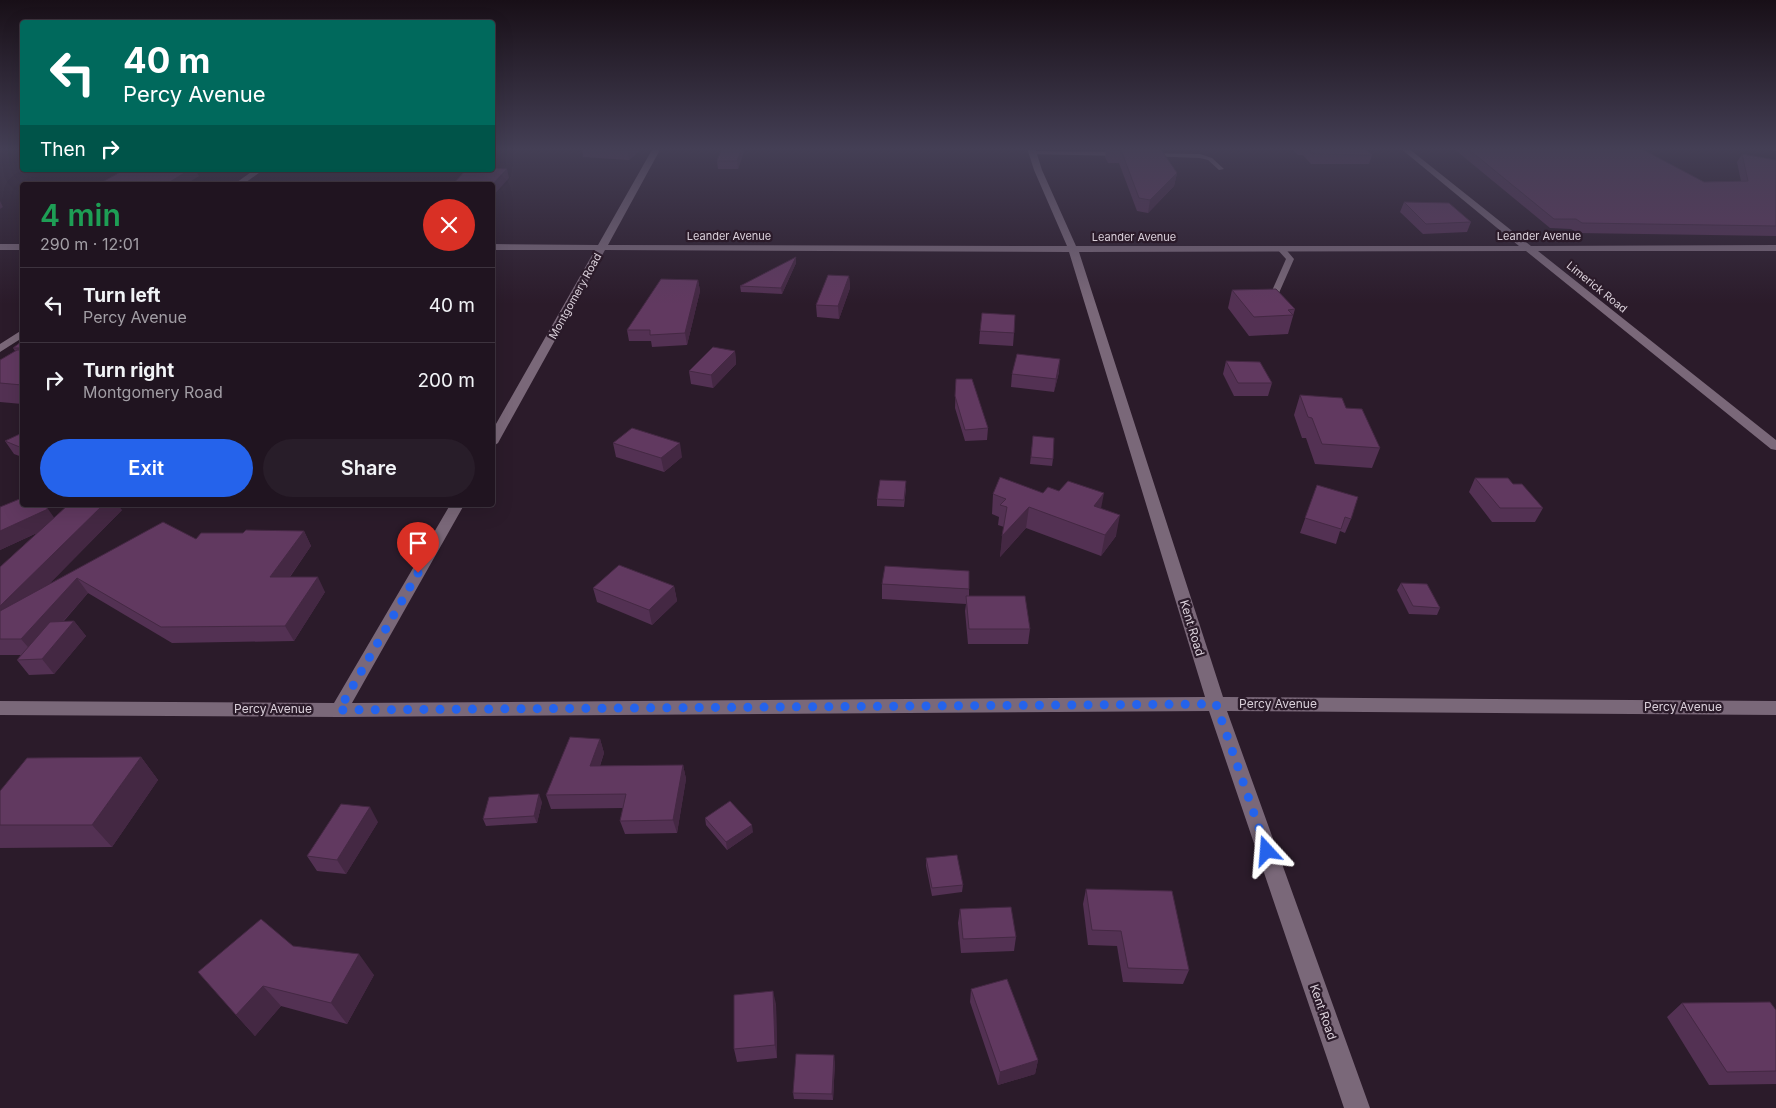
<!DOCTYPE html>
<meta charset="utf-8">
<style>
:root{--surface:#201420;--page:#281d29;--text:#f1f3f6;--muted:#a29ea5;--line:#3d333e;--accent:#2563eb}
body{margin:0;font-family:Inter,sans-serif;background:var(--page);color:var(--text);height:100vh;display:flex;flex-direction:column;font-size:19px;white-space:nowrap}
*{box-sizing:border-box;margin:0}
p{font-size:16px;color:var(--muted)}
.icon{flex:none;width:28px;height:28px;fill:none;stroke:currentColor;stroke-width:2;stroke-linecap:round;stroke-linejoin:round}
.map{position:relative;flex:1;overflow:hidden}
.sheet{position:absolute;left:20px;top:182px;width:475px;height:325px;display:flex;flex-direction:column;background:var(--surface);border-radius:5px;box-shadow:0 5px 20px #0002,0 0 0 1px var(--line)}
.sheet>*{flex:none}
.guide{position:absolute;left:20px;top:20px;width:475px;height:152px;border-radius:5px;box-shadow:0 5px 20px #0002,0 0 0 1px var(--line);background:#00695c;color:#fff;overflow:hidden}
.pin{position:absolute;display:grid;place-items:center;width:42px;height:42px;color:#fff;margin:-51px -21px;border-radius:50% 50% 50% 0;rotate:-45deg;box-shadow:0 0 5px #0007}
.pin .icon{rotate:45deg}
.me{position:absolute;width:55px;margin:-28px;rotate:341deg;stroke-linejoin:round;filter:drop-shadow(0 0 4px #0008)}
.turn{display:flex;align-items:center;gap:18px;height:105px;padding:0 20px;font-size:22px}
.turn .icon{width:65px;height:65px;stroke-width:2.5}
.turn b{display:block;font-size:35px;line-height:42px}
.then{display:flex;align-items:center;height:48px;padding:0 20px;background:#0003;gap:10px;font-size:19px}
.round{display:grid;place-items:center;flex:none;width:52px;height:52px;border-radius:26px;background:var(--page)}
.summary{display:flex;align-items:center;justify-content:space-between;height:85px;padding:0 20px}
h1{font-size:30px;font-weight:600;line-height:38px;color:#1e9e55}
.action{display:flex;gap:10px;margin-top:auto;padding:10px 20px}
.action a{flex:1;height:58px;border-radius:30px;background:var(--accent);color:#fff;font-size:20px;font-weight:600;line-height:58px;text-align:center}
.action a+a{background:var(--page);color:var(--text)}
ul{padding:0;list-style:none}
li{display:flex;align-items:center;gap:15px;height:75px;padding:0 20px;border-top:1px solid var(--line)}
li div{flex:1}
li b{display:block;font-size:19px}
li em{font-style:normal}
.map>svg:first-child{display:block}
</style>
<div class="map">
<svg width="1776" height="1108" viewBox="0 0 1776 1108">
<rect width="100%" height="100%" fill="#2b1b2a"/>
<g fill="none" stroke-linecap="round" stroke-linejoin="round">
<path fill="#7a6879" fill-rule="evenodd" d="M1032,151L1122,152L1125,154L1122,156L1030,154V152Z
M1145,153L1200,154L1212,158L1224,169L1219,170L1208,160L1200,158L1147,156L1145,155Z
M1277,246H1283L1294,259L1275,302L1271,305L1267,302L1286,259L1276,248Z"/>
<path fill="#7a6879" fill-rule="evenodd" d="M653,148H661L608,245L1067,246L1034,170L1027,148H1035L1042,170L1076,246H1519L1400,148H1408L1531,246L1776,245V251H1538L1776,440V450L1771,449L1526,251L1079,252L1223,697L1776,701V715L1227,711L1370,1108H1344L1209,711L339,717L0,715V701L334,703L450,505H464L352,703L1205,697L1069,252L605,250L498,443L492,447V431L595,250H492V244L598,245Z
M1772,148H1776V151H1773Z
M254,170H263L242,185H233Z
M0,244H22V250H0Z
M22,330V338L0,352V344Z"/>
</g>
<path fill="#533153" d="M582,148H643L629,160L583,157Z
M722,148H745L738,169H718L717,161Z
M1100,148H1160L1177,173L1174,186L1148,213L1137,211L1119,163H1108L1105,157L1106,150H1101Z
M1291,148H1364L1372,155L1369,164H1311L1303,155H1298Z
M1453,148H1697L1641,149L1704,182L1741,181L1737,162L1742,154L1776,160V236L1577,233L1571,229L1550,228Z
M1404,202L1471,222L1467,232L1423,234L1400,212Z
M796,263L782,294L741,292L740,286Z
M849,276L850,288L839,319L817,317L816,305Z
M698,280L700,291L687,345L652,347L651,341H629L627,330Z
M1232,290L1295,309L1288,334L1249,336L1228,308Z
M980,331L1014,333L1013,346L979,344Z
M22,341V404L0,402V360L15,351L13,348Z
M735,351L736,364L713,388L691,384L689,371Z
M1226,361L1272,383L1268,396H1234L1223,374Z
M1059,372L1054,392L1011,387L1012,374Z
M956,379L988,428L987,440L965,441L955,408Z
M1300,395L1346,408L1380,448L1372,468L1315,464L1306,438H1302L1294,415Z
M22,433V457L14,454L5,441Z
M1033,436L1053,459L1052,466L1030,464Z
M613,443L682,457L664,472L616,457Z
M1475,478L1513,484L1543,508L1535,522H1492L1469,492Z
M1317,485L1351,519L1345,533L1340,531L1336,544L1300,533Z
M906,488L904,507L877,506V499Z
M1043,493L1101,508L1116,536L1101,556L1026,528L1000,557L1004,527L998,525L999,517L992,514L993,494Z
M0,507L54,518L122,510L49,584L196,539L243,533L304,531L311,546L290,577L325,592L294,641L172,643L88,593L64,621H74L86,636L54,674L29,675L17,660L21,655H0V567L37,533L0,550Z
M1401,583L1440,608L1437,615L1409,614L1397,590Z
M882,584L969,589V596L1030,629L1028,644H968L965,611L966,604L882,599Z
M674,586L677,601L652,625L597,602L593,588Z
M600,739L604,753L600,766L683,765L686,779L677,833L625,834L620,821L623,808L551,809L546,795Z
M141,757L158,780L112,847L0,848V791Z
M542,802L537,823L486,826L483,819Z
M705,818L753,832L727,850L706,825Z
M378,822L346,874L317,871L307,856Z
M926,858L963,885L962,892L932,896L926,866Z
M1086,889L1189,970L1183,984L1123,982L1117,946L1088,945L1083,904Z
M960,909L1016,937L1014,951L961,953L958,923Z
M293,946L374,975L347,1024L281,1006L255,1036L236,1015Z
M971,989L1038,1060L1035,1074L998,1085L970,1002Z
M1682,1003L1776,1010V1084L1709,1085L1667,1017Z
M776,1004L777,1058L737,1062L734,1049Z
M835,1062L833,1100L794,1099L793,1093Z"/>
<path fill="#442843" d="M631,148H643L629,160L628,151Z
M742,148H745L738,169L737,161Z
M507,169L509,178L492,197V185Z
M183,170H197L196,171L199,176L185,185H165Z
M1177,173L1174,186L1148,213L1150,200Z
M0,201L3,207L0,209Z
M796,257V263L782,294L781,288Z
M849,276L850,288L839,319L838,306Z
M698,280L700,291L687,345L685,333Z
M735,351L736,364L713,388L711,375Z
M1060,359L1059,372L1054,392L1056,379Z
M680,443L682,457L664,472L661,458Z
M1104,493L1100,514L1094,506Z
M103,505H118L122,510L2,632L0,629V606Z
M1029,507L1026,528L1000,557L1002,536Z
M48,509L58,523L0,550V531Z
M1120,515L1116,536L1101,556L1105,535Z
M304,531L311,546L279,592L270,577Z
M318,577L325,592L294,641L285,626Z
M77,578L88,593L34,654L21,639Z
M674,586L677,601L652,625L649,610Z
M74,621L86,636L54,674L42,659Z
M600,739L604,753L595,780L590,766Z
M141,757L158,780L112,847L92,825Z
M683,765L686,779L677,833L673,820Z
M539,794L542,802L537,823L534,816Z
M370,807L378,822L346,874L337,860Z
M752,825L753,832L727,850L726,842Z
M359,954L374,975L347,1024L331,1003Z
M263,986L281,1006L255,1036L236,1015Z
M773,991L776,1004L777,1058L775,1045Z
M834,1055L835,1062L833,1100L832,1094Z
M1038,1060L1035,1074L998,1085L1000,1072Z"/>
<path fill="#613960" stroke="#442843" d="M585,148H631L628,151Z
M722,148H742L737,161H717Z
M1109,148H1160L1177,173L1150,200L1139,198L1121,150H1110Z
M1308,148H1364L1372,155L1314,154Z
M1467,148H1640L1704,182L1748,181L1742,154L1776,160V226L1582,223L1576,219H1554Z
M492,168L507,169L492,185H452L466,170H492Z
M124,170H189L165,185H97Z
M1404,202L1449,203L1471,222L1426,224Z
M796,257L781,288L740,286Z
M828,275L849,276L838,306L816,305Z
M661,279L698,280L685,333L650,335V330H627Z
M1276,289L1295,309L1288,310L1293,315L1254,317L1232,290Z
M982,313L1015,315L1014,333L980,331Z
M22,341V348H13Z
M713,347L735,351L711,375L689,371Z
M17,350H22V385L0,383V360Z
M1017,354L1060,359L1056,379L1012,374Z
M1226,361L1260,362L1272,383H1238Z
M956,379H972L988,428L965,430L955,396Z
M1300,395L1342,398L1346,408L1362,409L1380,448L1322,444L1312,418L1308,417Z
M632,428L680,443L661,458L613,443Z
M22,433V448L5,441Z
M1033,436L1054,438L1053,459L1031,457Z
M1000,477L1043,493L1048,487L1059,491L1068,481L1104,493L1094,506L1120,515L1105,535L1029,507L1002,536L1007,507L1000,505L1006,499L993,494Z
M1475,478H1508L1513,484H1522L1543,508H1500Z
M880,480L906,481L904,500L877,499Z
M1317,485L1358,497L1351,519L1345,517L1341,529L1305,518Z
M22,498V505H43L48,509L0,531V507Z
M68,505H103L0,606V567Z
M163,522L196,539L201,533H243L246,530L304,531L270,577H318L285,626L161,627L77,578L21,639H0V611Z
M619,565L674,586L649,610L593,588Z
M885,566L969,571V589L882,584Z
M1401,583L1427,584L1440,608L1413,606Z
M966,596H1025L1030,629H969Z
M74,621L42,659L17,660L50,622Z
M570,737L600,739L590,766L683,765L673,820L620,821L626,794L546,795Z
M141,757L92,825H0V791L27,758Z
M539,794L534,816L483,819L489,797Z
M730,801L752,825L726,842L705,818Z
M341,804L370,807L337,860L307,856Z
M957,855L963,885L932,888L926,858Z
M1086,889L1172,891L1189,970L1128,968L1121,931L1092,930Z
M1011,907L1016,937L963,939L960,909Z
M261,919L293,946L359,954L331,1003L263,986L236,1015L198,972Z
M1007,979L1038,1060L1000,1072L971,989Z
M773,991L775,1045L734,1049V995Z
M1770,1002L1776,1010V1071L1727,1072L1682,1003Z
M796,1054L834,1055L832,1094L793,1093Z"/>
<linearGradient id="sky" x2="0" y2="1"><stop stop-color="#180f17"/><stop offset="0.49" stop-color="#443f55"/><stop offset="1" stop-color="#443f55" stop-opacity="0"/></linearGradient>
<rect width="1776" height="304" fill="url(#sky)"/>
<g fill="none" stroke-linecap="round" stroke-linejoin="round">
<path stroke="#2563eb" stroke-width="9" stroke-dasharray="0 16.2" d="M418,573L339,710L1216,704L1267,851"/>
</g>
<g text-anchor="middle" stroke-width="4.5" stroke-linejoin="round" paint-order="stroke">
<g font-size="11" fill="#dbd1db" stroke="#2b1b2a">
<text x="729" y="240">Leander Avenue</text>
<text x="1539" y="240">Leander Avenue</text>
<text x="1134" y="241">Leander Avenue</text>
<text transform="translate(1597 287) rotate(39)" y="4">Limerick Road</text>
<text transform="translate(575 296) rotate(-61)" y="4">Montgomery Road</text>
</g>
<g font-size="12" fill="#dbd1db" stroke="#2b1b2a">
<text transform="translate(1192 628) rotate(73)" y="4">Kent Road</text>
<text x="1278" y="708">Percy Avenue</text>
<text x="1683" y="711">Percy Avenue</text>
<text x="273" y="713">Percy Avenue</text>
<text transform="translate(1323 1012) rotate(71)" y="4">Kent Road</text>
</g>
</g>
</svg>
<div class="pin" style="left:418px;top:573px;background:#d93025"><svg class="icon" aria-label="arrive" viewBox="0 0 24 24"><path d="M6 21V4h12l-3 4 3 4H6"/></svg></div>
<svg class="me" style="left:1267px;top:851px" viewBox="-20 -20 40 40"><path d="M0-17L14 15 0 8-14 15z" fill="#2563eb" stroke="#fff" stroke-width="4"/></svg>
<div class="guide">
<div class="turn"><svg class="icon" aria-label="left" viewBox="0 0 24 24"><path d="M17 20v-9H6M10 6l-5 5 5 5"/></svg><div><b>40 m</b>Percy Avenue</div></div>
<div class="then">Then<svg class="icon" aria-label="right" viewBox="0 0 24 24"><path d="M7 20v-9h11M14 6l5 5-5 5"/></svg></div>
</div>
<section class="sheet">
<div class="summary"><div><h1>4 min</h1><p>290 m · 12:01</p></div><a class="round" style="background:#d93025;color:#fff"><svg class="icon" aria-label="close" viewBox="0 0 24 24"><path d="M6 6l12 12M18 6L6 18"/></svg></a></div>
<ul>
<li><svg class="icon" aria-label="left" viewBox="0 0 24 24"><path d="M17 20v-9H6M10 6l-5 5 5 5"/></svg><div><b>Turn left</b><p>Percy Avenue</p></div><em>40 m</em></li>
<li><svg class="icon" aria-label="right" viewBox="0 0 24 24"><path d="M7 20v-9h11M14 6l5 5-5 5"/></svg><div><b>Turn right</b><p>Montgomery Road</p></div><em>200 m</em></li>
</ul>
<div class="action"><a>Exit</a><a>Share</a></div>
</section>
</div>
